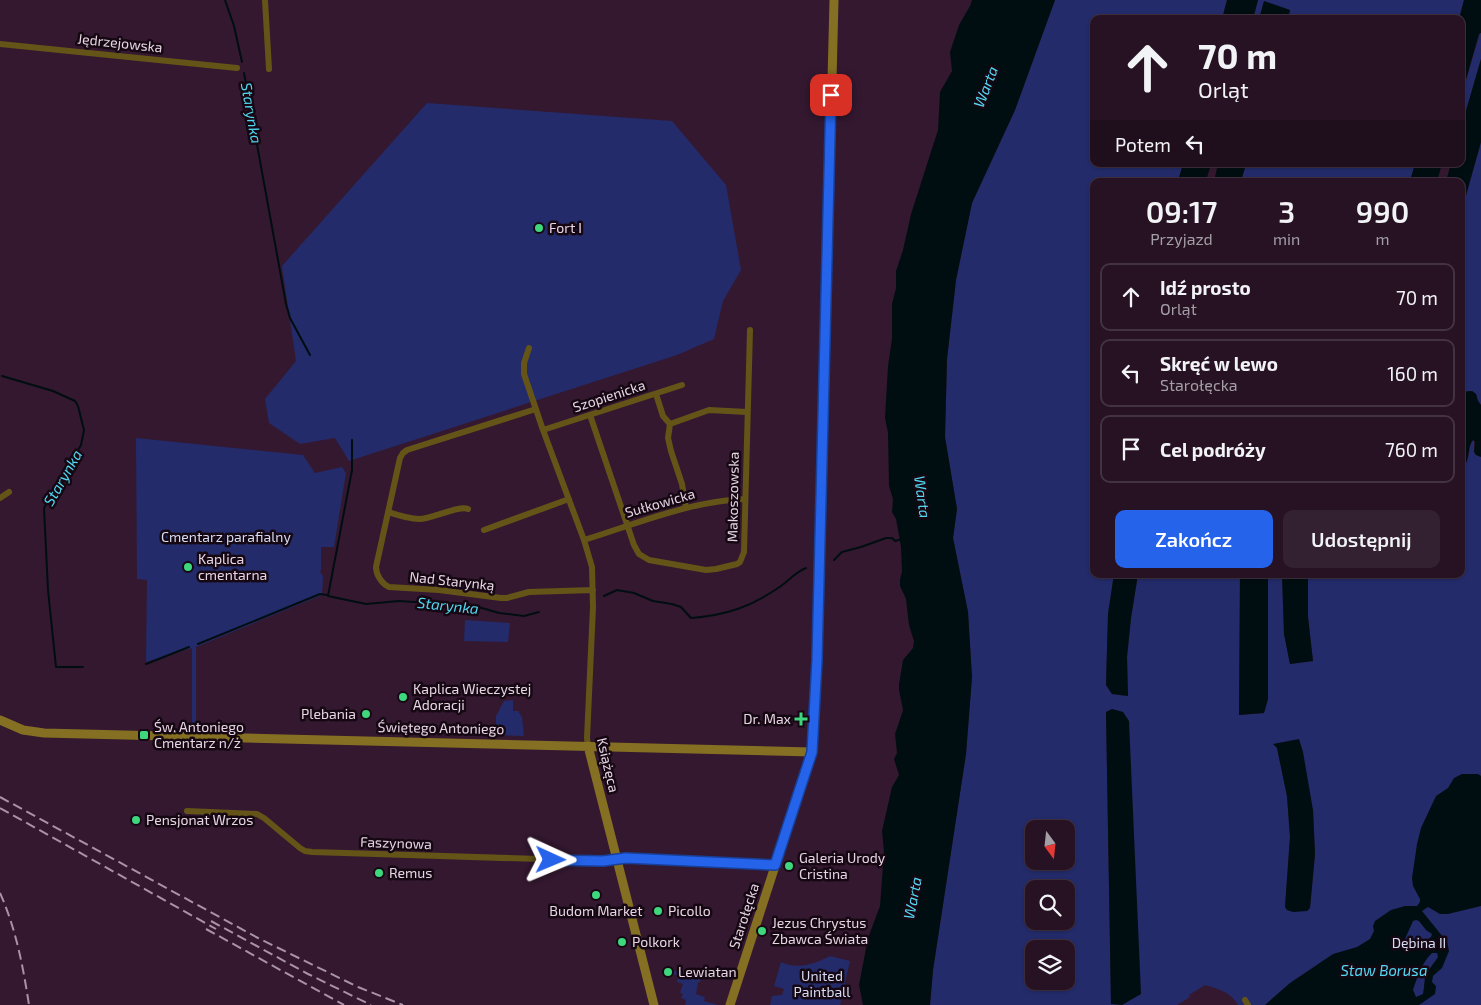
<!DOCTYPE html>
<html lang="pl">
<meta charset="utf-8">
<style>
:root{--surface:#271224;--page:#332031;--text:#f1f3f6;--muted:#a49ea6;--line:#433241;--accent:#2563eb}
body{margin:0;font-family:"Exo 2",sans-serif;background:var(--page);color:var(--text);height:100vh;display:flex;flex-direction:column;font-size:19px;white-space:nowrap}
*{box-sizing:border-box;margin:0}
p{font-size:16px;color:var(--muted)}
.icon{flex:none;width:28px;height:28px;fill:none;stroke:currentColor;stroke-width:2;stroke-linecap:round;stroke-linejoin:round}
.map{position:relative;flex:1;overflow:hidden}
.side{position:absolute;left:1090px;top:178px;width:375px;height:400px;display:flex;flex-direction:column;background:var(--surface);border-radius:10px;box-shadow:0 1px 4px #0004,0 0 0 1px var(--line)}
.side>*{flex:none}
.top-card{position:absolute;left:1090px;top:15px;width:375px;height:152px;border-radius:10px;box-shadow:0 1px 4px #0004,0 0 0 1px var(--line);background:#271224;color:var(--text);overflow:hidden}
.needle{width:32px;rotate:165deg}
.controls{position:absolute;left:1025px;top:820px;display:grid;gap:10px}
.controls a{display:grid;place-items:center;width:50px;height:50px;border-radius:10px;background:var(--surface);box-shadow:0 1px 4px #0004,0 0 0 1px var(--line);font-size:25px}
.pin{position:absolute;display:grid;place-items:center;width:42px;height:42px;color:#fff;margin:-21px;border-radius:10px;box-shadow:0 2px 8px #0006}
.me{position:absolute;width:55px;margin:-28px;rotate:91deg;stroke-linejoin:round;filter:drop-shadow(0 0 4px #0008)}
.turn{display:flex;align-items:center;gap:18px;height:105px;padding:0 25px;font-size:22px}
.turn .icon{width:65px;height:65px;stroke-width:2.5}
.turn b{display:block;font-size:35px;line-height:42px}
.then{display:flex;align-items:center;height:48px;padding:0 25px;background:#0003;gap:10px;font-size:19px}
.eta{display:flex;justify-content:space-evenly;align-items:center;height:85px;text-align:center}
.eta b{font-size:30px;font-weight:600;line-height:35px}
.primary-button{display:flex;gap:10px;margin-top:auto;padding:10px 25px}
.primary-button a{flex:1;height:58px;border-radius:10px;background:var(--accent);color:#fff;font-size:20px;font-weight:600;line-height:58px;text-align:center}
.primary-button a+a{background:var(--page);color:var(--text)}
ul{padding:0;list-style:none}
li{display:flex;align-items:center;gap:15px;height:68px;margin:0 10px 8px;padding:0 15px;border:2px solid var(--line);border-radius:10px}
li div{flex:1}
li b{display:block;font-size:19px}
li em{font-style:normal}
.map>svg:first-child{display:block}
</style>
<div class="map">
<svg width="1481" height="1005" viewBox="0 0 1481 1005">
<rect width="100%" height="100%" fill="#341830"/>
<path fill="#232b6a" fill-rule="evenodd" d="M1055,0H1227L1222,19H1094V164H1183L1178,181H1094V574H1114L1108,614L1106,685L1112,694L1128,696L1127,657L1131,618L1138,574H1240L1239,715L1264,713L1268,699V574H1282L1284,634L1290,664L1313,661L1308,617V574H1461V467L1465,465C1469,459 1469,449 1471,441L1474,440V452L1476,455L1481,457V1005H1238C1231,992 1218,989 1205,985L1189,995L1190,997L1177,1005H930L933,970L966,754L972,677L968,612L953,538L957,509L945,437L947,359L956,280L972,203L1015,110ZM1112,709L1111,1004L1106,712ZM1277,748L1313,810L1315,854L1310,908L1307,911H1289L1285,907L1290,837L1287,796ZM1034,829H1066V861H1034ZM1034,889H1066V921H1034ZM1034,949H1066V981H1034Z
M1258,0H1464L1459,19H1288L1290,10L1264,2L1259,19H1253Z
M1480,33H1481V59L1461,128V97Z
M427,103L672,121L726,185L741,270L723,301L714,339L677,355L349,461L335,438L300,444L269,423L265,399L296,361L282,266Z
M1481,142V405L1478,401L1476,394L1472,391L1461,392V213Z
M1246,164H1415L1410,181H1241Z
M136,438L303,455L315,473L342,467L346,473L334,547H321V570L320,572L323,576L322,595L196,647V730H192V648L146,662L147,580L137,579Z
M465,620L510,623L508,642L464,641Z
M513,700V711H518L522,717L524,736L497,735L496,734V716L504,701Z
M830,956L850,961L840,1005H770L772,996L782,995L784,989L774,986L781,962C799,970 814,964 830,956Z
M671,970L683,973V971L689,973V975L698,977V976L702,977L700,982H698L696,994L705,997L704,1001L718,1005H685L686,1000L681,998L683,994L680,993L683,984L677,982L678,976L670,973Z"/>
<path fill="#010e11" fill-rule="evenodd" d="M972,0H1055L1015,110L972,203L956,280L947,359L945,437L957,509L953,538L968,612L972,677L966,754L933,970L930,1005H863L859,985L868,938L880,906L884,852L882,831L892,787L899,775L894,759L897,753L895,734L903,710L899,690V684L903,660L913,648L914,641L909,625L906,599L900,586V579L902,572L901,547L896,519L892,512L893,499L889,486L888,433L885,418L888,366L892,339V304L896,288V271L903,250L911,214L938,130L940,92L952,71L950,52L959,25L970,6Z
M1227,0H1258L1253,19H1222Z
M1464,0H1481V33L1479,34L1461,97V19H1459Z
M1264,1L1290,10L1288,19H1259Z
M1481,59V142L1461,213V181H1446L1451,164H1461V128Z
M1183,164H1211L1206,181H1178Z
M1218,164H1246L1241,181H1214Z
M1415,164H1442L1437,181H1410Z
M1472,391L1476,394L1478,401L1481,405V457L1476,455L1474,452L1475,442L1473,440C1467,448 1470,457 1465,465L1461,467V392Z
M1114,574H1138L1131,618L1127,657L1128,696L1112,694L1106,685L1108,614Z
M1240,574H1268V699L1264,713L1239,715Z
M1282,574H1308V617L1313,661L1290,664L1284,634Z
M1112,709L1123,712L1129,721L1141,994L1122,1005L1111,1004L1106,712Z
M1299,739L1303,752L1313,810L1315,854L1310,908L1307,911L1293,912L1287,910L1285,907L1290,837L1287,796L1277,748L1273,744Z
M1462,774H1478L1481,776V906L1448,914H1440L1428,907L1422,911L1447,942L1449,951L1442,968L1433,976L1432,982L1436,986L1435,994L1419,1005H1265L1290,983L1333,954L1357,947L1370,939L1374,931L1373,926L1375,921L1391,910L1405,906H1417L1420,902V899L1413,886L1412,878L1417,844L1421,828L1436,796L1448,788L1454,778ZM1416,920L1419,921L1426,930L1432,934L1431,937C1424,942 1415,946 1407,943L1405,939L1413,921ZM1432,953H1437L1438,957C1434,964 1427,970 1425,978C1424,984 1424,989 1423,994L1416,997L1413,990C1417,978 1422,962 1432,953Z"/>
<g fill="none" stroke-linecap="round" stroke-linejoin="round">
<path stroke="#010e11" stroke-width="2" d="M225,0L234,26L242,62
M244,73L286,304L290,318L310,355
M2,376L53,391L75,401L78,406L84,430L81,445L44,508L48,590L56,667H83
M352,440V470L328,596L366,604L399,601L444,604L482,608L499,613L524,616L539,612
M834,560L842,552L861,547L886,538H892L895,541L902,539
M604,596L617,590L634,593L653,601L672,604L681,607L691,618C727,615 751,607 781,586C789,580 796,572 806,568
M198,644L320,594L327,595
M146,664L189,647"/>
<path stroke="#655417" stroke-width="6" d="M265,0L269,69
M0,44L237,68
M529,348L524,363V374L543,430L584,540L592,567L593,607L587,738L588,746
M656,394L663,416L670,424
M536,409L407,450L403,453L400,458L376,567C376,575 382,584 389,587L439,590L501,598H507L529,592L593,590
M590,415L634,545L639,554L649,560L706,570L716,569L737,564L740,562L744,552L750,330
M670,424L668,438L671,451L682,484L686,508
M670,424L709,410L747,412
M543,430L682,385
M0,498L9,492
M388,512C397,515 408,519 419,519C432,519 459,505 468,509
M484,530L569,499
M584,540C636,524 690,501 745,499
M187,811L257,814L264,818L300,848L305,851L312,852L603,861L626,859L775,865
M1245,1000L1248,1005"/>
<path stroke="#856f22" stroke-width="9" d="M0,720L23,730L44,733L812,752
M588,746L654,1005
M730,1005L812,752L818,642L834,0"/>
<path stroke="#a992a5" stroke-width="2" stroke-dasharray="10 5" stroke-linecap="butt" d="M0,797L258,938L358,987L403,1005
M0,808L216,929
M0,893C16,929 23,966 29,1005
M211,921L308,974L371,1005
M206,929L344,1005"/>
</g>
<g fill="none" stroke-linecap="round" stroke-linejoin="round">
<defs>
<path id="route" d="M551,860L603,861L626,858L775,865L812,752L817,660L831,95"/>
</defs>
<use href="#route" stroke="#184099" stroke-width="12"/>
<use href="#route" stroke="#2563eb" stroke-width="9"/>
</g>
<g fill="#3ed77d" stroke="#150813" stroke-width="2">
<circle cx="539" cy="228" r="5"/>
<circle cx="188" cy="567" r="5"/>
<circle cx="403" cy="697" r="5"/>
<circle cx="366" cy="714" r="5"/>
<path d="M798.5 711.5h5v5h5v5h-5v5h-5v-5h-5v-5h5z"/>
<rect x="139" y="730" width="10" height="10" rx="2.5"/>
<circle cx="136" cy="820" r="5"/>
<circle cx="789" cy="866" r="5"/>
<circle cx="379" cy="873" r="5"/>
<circle cx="596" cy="895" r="5"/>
<circle cx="658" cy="911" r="5"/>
<circle cx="762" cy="931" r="5"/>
<circle cx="622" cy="942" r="5"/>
<circle cx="668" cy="972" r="5"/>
</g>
<g text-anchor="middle" stroke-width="5" stroke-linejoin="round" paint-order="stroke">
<g font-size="14" fill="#e8d5e4" stroke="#150813">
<text transform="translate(120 43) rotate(6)" y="5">Jędrzejowska</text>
<text transform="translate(609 396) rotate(-18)" y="5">Szopienicka</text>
<text transform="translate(733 497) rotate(-89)" y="5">Makoszowska</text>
<text transform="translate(660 503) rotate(-16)" y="5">Sułkowicka</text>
<text transform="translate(452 581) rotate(6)" y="5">Nad Starynką</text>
<text transform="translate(441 728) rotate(1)" y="5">Świętego Antoniego</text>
<text transform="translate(608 765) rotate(77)" y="5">Książęca</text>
<text transform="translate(396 843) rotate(2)" y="5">Faszynowa</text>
<text transform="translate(744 916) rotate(-72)" y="5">Starołęcka</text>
</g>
<g font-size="14" fill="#e8d5e4" stroke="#150813" text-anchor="start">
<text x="549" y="233">Fort I</text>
<text x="198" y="564">Kaplica<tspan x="198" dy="16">cmentarna</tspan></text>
<text x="413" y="694">Kaplica Wieczystej<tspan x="413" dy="16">Adoracji</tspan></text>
<text x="356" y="719" text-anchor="end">Plebania</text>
<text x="791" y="724" text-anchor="end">Dr. Max</text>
<text x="154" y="732">Św. Antoniego<tspan x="154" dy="16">Cmentarz n/ż</tspan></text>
<text x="146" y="825">Pensjonat Wrzos</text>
<text x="799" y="863">Galeria Urody<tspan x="799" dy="16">Cristina</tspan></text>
<text x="389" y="878">Remus</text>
<text x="596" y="916" text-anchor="middle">Budom Market</text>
<text x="668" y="916">Picollo</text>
<text x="772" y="928">Jezus Chrystus<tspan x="772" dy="16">Zbawca Świata</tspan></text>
<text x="632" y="947">Polkork</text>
<text x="678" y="977">Lewiatan</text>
</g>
<g font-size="14" fill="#d6dcf2" stroke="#150813">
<text x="226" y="542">Cmentarz parafialny</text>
<text x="1419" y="948">Dębina II</text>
<text x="822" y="981">United<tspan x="822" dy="16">Paintball</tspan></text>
</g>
<g font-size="15" font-style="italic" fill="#53d8f2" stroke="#150813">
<text transform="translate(986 87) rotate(-69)" y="5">Warta</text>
<text transform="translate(251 113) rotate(80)" y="5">Starynka</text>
<text transform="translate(63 478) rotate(-60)" y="5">Starynka</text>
<text transform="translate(922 497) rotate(82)" y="5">Warta</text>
<text transform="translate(448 606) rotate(6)" y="5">Starynka</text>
<text transform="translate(913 898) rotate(-79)" y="5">Warta</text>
<text x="1384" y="976">Staw Borusa</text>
</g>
</g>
</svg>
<div class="controls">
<a><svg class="needle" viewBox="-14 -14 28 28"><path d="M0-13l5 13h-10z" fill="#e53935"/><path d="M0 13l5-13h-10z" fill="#a49ea6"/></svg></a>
<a><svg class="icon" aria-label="search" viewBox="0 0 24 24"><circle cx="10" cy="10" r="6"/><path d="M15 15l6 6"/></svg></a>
<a><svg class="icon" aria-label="layers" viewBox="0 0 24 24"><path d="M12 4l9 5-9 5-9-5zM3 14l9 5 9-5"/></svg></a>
</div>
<div class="pin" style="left:831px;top:95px;background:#d93025"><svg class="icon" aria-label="arrive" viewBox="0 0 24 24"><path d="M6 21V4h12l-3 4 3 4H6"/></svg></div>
<svg class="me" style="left:551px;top:860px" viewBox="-20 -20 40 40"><path d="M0-17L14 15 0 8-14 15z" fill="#2563eb" stroke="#fff" stroke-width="4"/></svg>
<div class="top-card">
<div class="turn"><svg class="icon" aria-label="ahead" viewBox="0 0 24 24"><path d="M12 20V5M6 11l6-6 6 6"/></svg><div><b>70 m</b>Orląt</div></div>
<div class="then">Potem<svg class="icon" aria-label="left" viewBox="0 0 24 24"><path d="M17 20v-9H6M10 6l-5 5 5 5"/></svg></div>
</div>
<section class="side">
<div class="eta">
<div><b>09:17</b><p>Przyjazd</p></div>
<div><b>3</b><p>min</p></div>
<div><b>990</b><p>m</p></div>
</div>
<ul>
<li><svg class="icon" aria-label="ahead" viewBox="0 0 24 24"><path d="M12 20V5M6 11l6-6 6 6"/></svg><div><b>Idź prosto</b><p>Orląt</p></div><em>70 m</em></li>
<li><svg class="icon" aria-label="left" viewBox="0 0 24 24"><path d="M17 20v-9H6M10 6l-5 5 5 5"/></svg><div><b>Skręć w lewo</b><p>Starołęcka</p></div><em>160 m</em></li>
<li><svg class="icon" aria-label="arrive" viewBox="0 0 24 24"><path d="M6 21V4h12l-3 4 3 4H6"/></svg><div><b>Cel podróży</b></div><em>760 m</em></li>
</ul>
<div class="primary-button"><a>Zakończ</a><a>Udostępnij</a></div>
</section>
</div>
